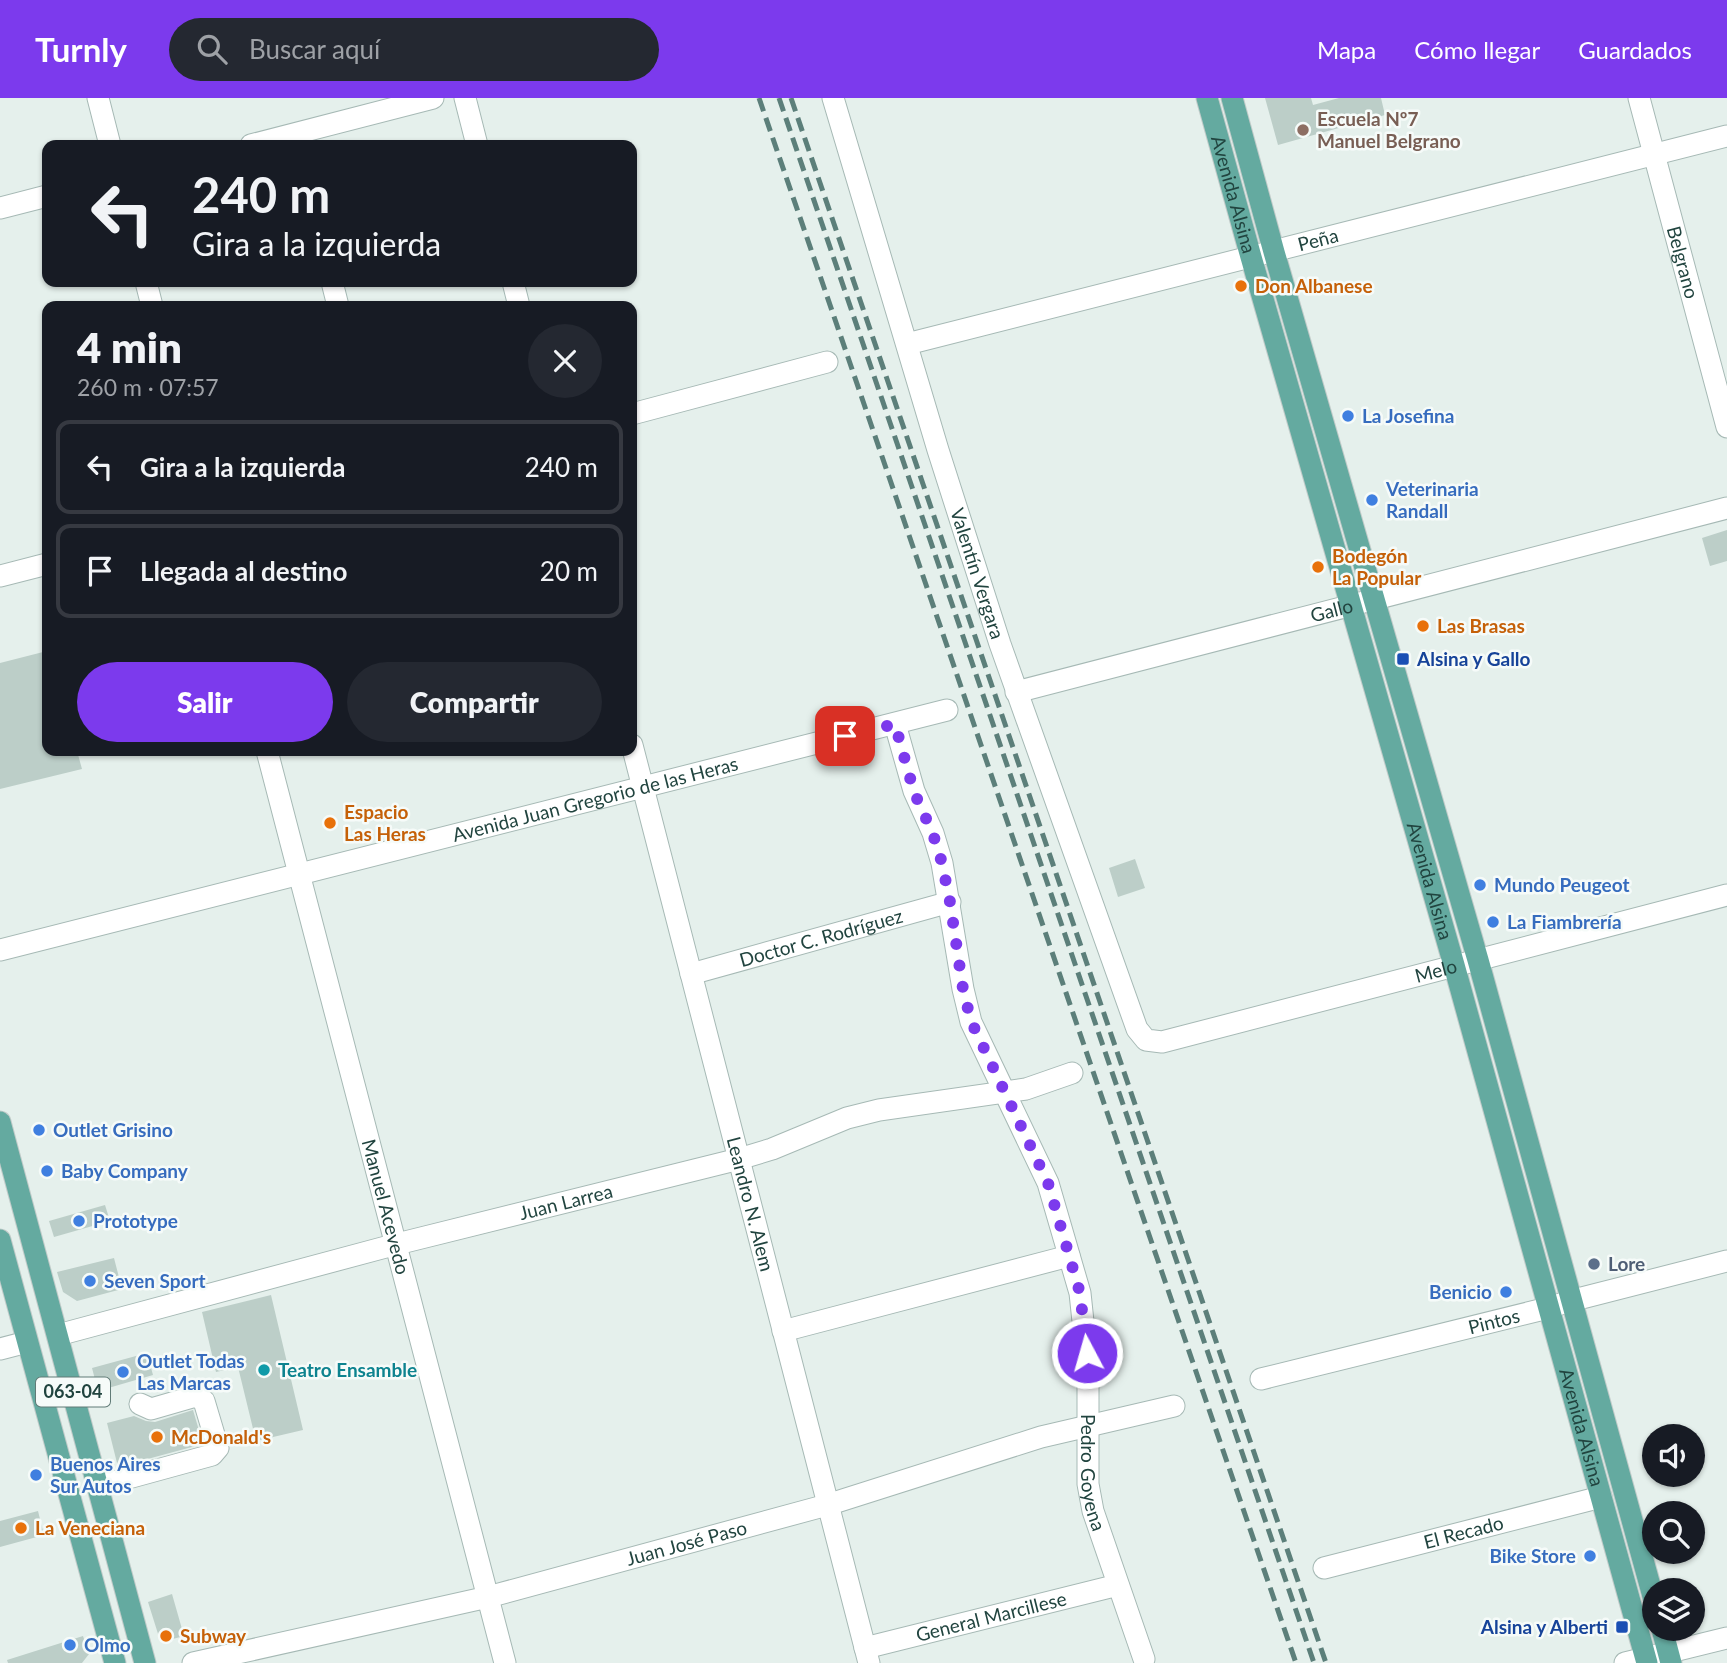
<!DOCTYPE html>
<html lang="es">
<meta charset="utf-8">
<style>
:root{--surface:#171b24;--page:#242831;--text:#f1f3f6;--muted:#9ea1a6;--line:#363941;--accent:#7c3aed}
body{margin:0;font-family:Lato,sans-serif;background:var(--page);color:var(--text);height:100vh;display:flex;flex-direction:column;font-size:26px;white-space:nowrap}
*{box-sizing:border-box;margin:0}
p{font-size:23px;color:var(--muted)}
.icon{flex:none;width:38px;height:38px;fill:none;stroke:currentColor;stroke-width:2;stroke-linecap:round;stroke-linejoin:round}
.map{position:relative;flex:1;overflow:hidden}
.details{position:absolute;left:42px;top:203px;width:595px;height:455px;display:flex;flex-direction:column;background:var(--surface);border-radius:14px;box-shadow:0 2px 5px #0004}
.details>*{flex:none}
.top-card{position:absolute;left:42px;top:42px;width:595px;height:147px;border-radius:14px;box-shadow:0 2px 5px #0004;background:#171b24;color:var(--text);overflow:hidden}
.fabs{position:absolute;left:1642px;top:1326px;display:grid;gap:14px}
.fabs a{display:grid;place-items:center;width:63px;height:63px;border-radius:50%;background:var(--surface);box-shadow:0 2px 5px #0004;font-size:35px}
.pin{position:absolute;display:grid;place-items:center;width:60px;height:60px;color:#fff;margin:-30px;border-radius:14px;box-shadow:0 4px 10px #0006}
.me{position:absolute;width:77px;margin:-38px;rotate:354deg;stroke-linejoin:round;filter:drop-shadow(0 0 5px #0008)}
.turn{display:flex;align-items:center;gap:24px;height:147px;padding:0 35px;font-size:32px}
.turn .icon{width:91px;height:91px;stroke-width:2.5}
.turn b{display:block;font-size:49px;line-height:60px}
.round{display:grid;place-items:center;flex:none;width:74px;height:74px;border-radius:37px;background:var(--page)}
.overview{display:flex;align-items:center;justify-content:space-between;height:119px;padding:0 35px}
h1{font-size:42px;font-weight:800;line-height:52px}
.cta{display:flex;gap:14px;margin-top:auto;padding:14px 35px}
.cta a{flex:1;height:80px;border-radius:42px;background:var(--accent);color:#fff;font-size:28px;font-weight:800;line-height:80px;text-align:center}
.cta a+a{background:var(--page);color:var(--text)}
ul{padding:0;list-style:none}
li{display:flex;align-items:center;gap:21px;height:94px;margin:0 14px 10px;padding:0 21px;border:4px solid var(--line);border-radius:14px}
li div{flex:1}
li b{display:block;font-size:26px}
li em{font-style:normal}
header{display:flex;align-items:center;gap:42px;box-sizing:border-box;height:98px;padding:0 35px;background:var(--accent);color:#fff}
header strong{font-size:33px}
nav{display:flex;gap:38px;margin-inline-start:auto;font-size:24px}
.search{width:490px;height:63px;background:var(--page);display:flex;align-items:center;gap:18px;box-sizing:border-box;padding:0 24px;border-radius:38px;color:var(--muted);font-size:26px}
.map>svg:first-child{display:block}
</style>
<header>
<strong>Turnly</strong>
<div class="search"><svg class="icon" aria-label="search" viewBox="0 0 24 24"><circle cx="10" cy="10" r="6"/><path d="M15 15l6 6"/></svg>Buscar aquí</div>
<nav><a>Mapa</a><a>Cómo llegar</a><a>Guardados</a></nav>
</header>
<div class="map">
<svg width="1727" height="1565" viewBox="0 0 1727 1565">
<rect width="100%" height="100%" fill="#e5f0ec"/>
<path fill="#bccec8" d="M1265,0H1311L1313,7L1339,0H1381L1385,17L1278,47Z
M1727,432V463L1710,468L1702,440Z
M47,553V653H77L82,671L0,691V565Z
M1135,761L1145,790L1118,799L1109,770Z
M105,1107L110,1123L54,1139L49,1123Z
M114,1160L122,1191L77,1203L63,1194L57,1174Z
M271,1197L303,1332L256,1343L238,1269L216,1274L202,1214Z
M147,1255L153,1277L98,1293L92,1270Z
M193,1312L203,1346L118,1369L107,1325L134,1318L146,1323L155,1324Z
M38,1413L44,1437L0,1449V1423Z
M172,1496L184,1538L169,1542L159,1539L148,1504Z
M83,1538L89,1556L82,1565H8L7,1562Z"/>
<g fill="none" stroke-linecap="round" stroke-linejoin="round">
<defs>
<g id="minor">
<path d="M98,0L110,47"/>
<path d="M465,0L477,47"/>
<path id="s1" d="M833,0L938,352L1000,546L1137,931L1146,942L1162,944L1727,797"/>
<path id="s2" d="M1639,0L1727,329"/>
<path d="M251,47L433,0"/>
<path d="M0,110L47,98"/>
<path d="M146,184L152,208"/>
<path d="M332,184L338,208"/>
<path d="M513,184L519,208"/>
<path id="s3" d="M907,246L1727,38"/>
<path d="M632,316L827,264"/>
<path d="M0,478L47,466"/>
<path id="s4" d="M1016,594L1727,410"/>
<path id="s5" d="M895,626L914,693L933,735L942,765L963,891L971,924L1048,1085L1080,1195L1088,1271V1386L1093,1413L1144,1561"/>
<path id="s6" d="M632,647L869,1565"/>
<path id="s7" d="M267,653L505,1565"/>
<path id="s8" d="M0,852L947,612"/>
<path id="s9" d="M691,876L950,804"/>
<path d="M783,1233L1069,1158"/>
<path id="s10" d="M58,1237L397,1146L739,1061L772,1051L847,1020L879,1012L1026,991L1072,975"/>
<path d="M0,1251L27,1244"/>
<path id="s11" d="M1261,1281L1548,1210L1570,1203L1727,1163"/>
<path d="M99,1388L212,1357L218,1350L204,1303L196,1298L151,1311L140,1306"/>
<path id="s12" d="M1324,1470L1601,1399"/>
<path id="s13" d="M865,1550L1118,1487"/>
<path id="s14" d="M193,1565L488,1499L827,1407L1041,1339L1174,1308"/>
<path d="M1625,1565L1727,1540"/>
</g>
<g id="major">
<path id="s15" d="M1207,0L1251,159L1454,867L1647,1565"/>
<path d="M1232,0L1274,154L1478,862L1654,1502"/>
<path d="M0,1024L145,1565"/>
<path d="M0,1142L115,1565"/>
<path d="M1662,1531L1671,1565"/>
</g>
</defs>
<use href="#minor" stroke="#a6b9b5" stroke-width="23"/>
<use href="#major" stroke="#c1cbc9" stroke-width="23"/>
<use href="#minor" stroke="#fff" stroke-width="21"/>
<use href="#major" stroke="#64aaa0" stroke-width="21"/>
<path stroke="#5c7f7a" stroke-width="5" stroke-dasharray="14 7" stroke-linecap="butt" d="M759,0L1296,1565
M779,0L1314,1565
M791,0L1326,1565"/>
</g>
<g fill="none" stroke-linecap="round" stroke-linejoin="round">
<path stroke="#7c3aed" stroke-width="12" stroke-dasharray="0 21.6" d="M845,638L895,626L914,694L933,736L942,765L950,804L963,891L971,923L1048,1085L1080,1195L1087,1255"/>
</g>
<circle fill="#8d6e63" stroke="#f6fbf9" stroke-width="2.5" cx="1303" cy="32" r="7"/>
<g fill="#e8710a" stroke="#f6fbf9" stroke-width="2.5">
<circle cx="1241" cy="188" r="7"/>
<circle cx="1318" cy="469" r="7"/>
<circle cx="1423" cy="528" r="7"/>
<circle cx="330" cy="725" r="7"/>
<circle cx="157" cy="1339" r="7"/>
<circle cx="21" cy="1430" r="7"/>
<circle cx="166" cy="1538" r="7"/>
</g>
<g fill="#3f7fe0" stroke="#f6fbf9" stroke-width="2.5">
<circle cx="1348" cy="318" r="7"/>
<circle cx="1372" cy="402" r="7"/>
<circle cx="1480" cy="787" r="7"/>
<circle cx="1493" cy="824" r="7"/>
<circle cx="39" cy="1032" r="7"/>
<circle cx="47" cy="1073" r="7"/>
<circle cx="79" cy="1123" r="7"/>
<circle cx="90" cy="1183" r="7"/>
<circle cx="1506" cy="1194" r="7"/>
<circle cx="123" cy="1274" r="7"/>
<circle cx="36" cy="1377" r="7"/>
<circle cx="1590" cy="1458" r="7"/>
<circle cx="70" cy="1547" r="7"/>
</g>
<g fill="#1a4fb4" stroke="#f6fbf9" stroke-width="2.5">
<rect x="1396" y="554" width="14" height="14" rx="3.5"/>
<rect x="1615" y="1522" width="14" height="14" rx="3.5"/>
</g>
<circle fill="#5c6f8a" stroke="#f6fbf9" stroke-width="2.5" cx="1594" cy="1166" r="7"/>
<circle fill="#0f9aa8" stroke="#f6fbf9" stroke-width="2.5" cx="264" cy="1272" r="7"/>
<g text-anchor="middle" stroke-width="5" stroke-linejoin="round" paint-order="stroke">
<rect fill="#f6fbf9" stroke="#617b77" stroke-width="2" x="36" y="1279.5" width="74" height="29" rx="5"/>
<g font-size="18" font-weight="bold" fill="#21443f">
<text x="73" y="1300">063-04</text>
</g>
<g font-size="19" font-weight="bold" fill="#785e54" stroke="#f6fbf9" text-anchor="start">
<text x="1317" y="28">Escuela Nº7<tspan x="1317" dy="22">Manuel Belgrano</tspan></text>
</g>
<g font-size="19" fill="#21443f" stroke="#f6fbf9">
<text dy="7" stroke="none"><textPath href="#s15" startOffset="100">Avenida Alsina</textPath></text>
<text dy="7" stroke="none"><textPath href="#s3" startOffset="424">Peña</textPath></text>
<text dy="7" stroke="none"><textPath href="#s2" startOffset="170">Belgrano</textPath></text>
<text dy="7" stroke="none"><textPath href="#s1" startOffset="497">Valentín Vergara</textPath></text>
<text dy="7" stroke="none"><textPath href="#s4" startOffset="326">Gallo</textPath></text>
<text dy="7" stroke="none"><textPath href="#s8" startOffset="614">Avenida Juan Gregorio de las Heras</textPath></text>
<text dy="7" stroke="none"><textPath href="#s15" startOffset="814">Avenida Alsina</textPath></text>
<text dy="7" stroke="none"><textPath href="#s9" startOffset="135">Doctor C. Rodríguez</textPath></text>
<text dy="7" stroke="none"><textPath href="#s1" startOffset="1293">Melo</textPath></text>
<text dy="7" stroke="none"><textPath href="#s10" startOffset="525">Juan Larrea</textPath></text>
<text dy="7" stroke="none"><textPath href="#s6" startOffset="474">Leandro N. Alem</textPath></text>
<text dy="7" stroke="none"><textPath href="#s7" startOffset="471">Manuel Acevedo</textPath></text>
<text dy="7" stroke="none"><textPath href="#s11" startOffset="240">Pintos</textPath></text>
<text dy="7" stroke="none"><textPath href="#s15" startOffset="1381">Avenida Alsina</textPath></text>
<text dy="7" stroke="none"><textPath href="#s5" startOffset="782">Pedro Goyena</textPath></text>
<text dy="7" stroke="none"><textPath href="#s12" startOffset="144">El Recado</textPath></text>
<text dy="7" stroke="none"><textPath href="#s14" startOffset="508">Juan José Paso</textPath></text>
<text dy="7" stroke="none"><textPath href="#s13" startOffset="130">General Marcillese</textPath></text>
</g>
<g font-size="19" font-weight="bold" fill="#c56008" stroke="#f6fbf9" text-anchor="start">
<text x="1255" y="195">Don Albanese</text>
<text x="1332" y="465">Bodegón<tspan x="1332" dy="22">La Popular</tspan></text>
<text x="1437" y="535">Las Brasas</text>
<text x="344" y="721">Espacio<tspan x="344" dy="22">Las Heras</tspan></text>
<text x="171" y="1346">McDonald's</text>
<text x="35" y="1437">La Veneciana</text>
<text x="180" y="1545">Subway</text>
</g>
<g font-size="19" font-weight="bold" fill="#366cbe" stroke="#f6fbf9" text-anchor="start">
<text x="1362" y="325">La Josefina</text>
<text x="1386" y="398">Veterinaria<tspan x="1386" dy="22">Randall</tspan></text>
<text x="1494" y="794">Mundo Peugeot</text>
<text x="1507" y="831">La Fiambrería</text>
<text x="53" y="1039">Outlet Grisino</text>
<text x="61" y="1080">Baby Company</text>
<text x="93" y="1130">Prototype</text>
<text x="104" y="1190">Seven Sport</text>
<text x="1492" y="1201" text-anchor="end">Benicio</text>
<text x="137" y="1270">Outlet Todas<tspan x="137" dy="22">Las Marcas</tspan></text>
<text x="50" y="1373">Buenos Aires<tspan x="50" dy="22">Sur Autos</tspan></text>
<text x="1576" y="1465" text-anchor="end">Bike Store</text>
<text x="84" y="1554">Olmo</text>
</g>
<g font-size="19" font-weight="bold" fill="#164399" stroke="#f6fbf9" text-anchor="start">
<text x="1417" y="568">Alsina y Gallo</text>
<text x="1608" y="1536" text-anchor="end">Alsina y Alberti</text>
</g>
<g font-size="19" font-weight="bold" fill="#4e5e75" stroke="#f6fbf9" text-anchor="start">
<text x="1608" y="1173">Lore</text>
</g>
<g font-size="19" font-weight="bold" fill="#0d838f" stroke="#f6fbf9" text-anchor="start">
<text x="278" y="1279">Teatro Ensamble</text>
</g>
</g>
</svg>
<div class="fabs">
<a><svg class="icon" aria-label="sound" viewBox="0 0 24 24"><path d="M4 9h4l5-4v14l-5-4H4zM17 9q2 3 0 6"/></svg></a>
<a><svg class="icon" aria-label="search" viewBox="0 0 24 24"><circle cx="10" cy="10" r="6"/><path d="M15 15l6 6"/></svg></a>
<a><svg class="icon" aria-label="layers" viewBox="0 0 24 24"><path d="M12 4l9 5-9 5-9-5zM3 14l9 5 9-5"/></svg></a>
</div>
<div class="pin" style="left:845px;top:638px;background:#d93025"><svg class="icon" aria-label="arrive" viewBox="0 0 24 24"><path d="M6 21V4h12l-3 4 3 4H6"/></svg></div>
<svg class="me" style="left:1087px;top:1255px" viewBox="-20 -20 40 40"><circle r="17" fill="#7c3aed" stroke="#fff" stroke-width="3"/><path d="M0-11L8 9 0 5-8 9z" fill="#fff"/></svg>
<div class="top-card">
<div class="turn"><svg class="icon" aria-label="left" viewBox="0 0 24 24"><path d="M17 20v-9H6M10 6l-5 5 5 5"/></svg><div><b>240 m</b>Gira a la izquierda</div></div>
</div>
<section class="details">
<div class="overview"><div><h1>4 min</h1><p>260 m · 07:57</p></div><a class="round"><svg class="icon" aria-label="close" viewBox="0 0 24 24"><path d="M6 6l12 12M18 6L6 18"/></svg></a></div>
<ul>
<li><svg class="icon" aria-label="left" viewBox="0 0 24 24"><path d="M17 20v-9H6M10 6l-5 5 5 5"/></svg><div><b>Gira a la izquierda</b></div><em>240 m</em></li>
<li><svg class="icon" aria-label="arrive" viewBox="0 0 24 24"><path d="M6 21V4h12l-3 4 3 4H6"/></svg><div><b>Llegada al destino</b></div><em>20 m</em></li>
</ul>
<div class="cta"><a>Salir</a><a>Compartir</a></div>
</section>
</div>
